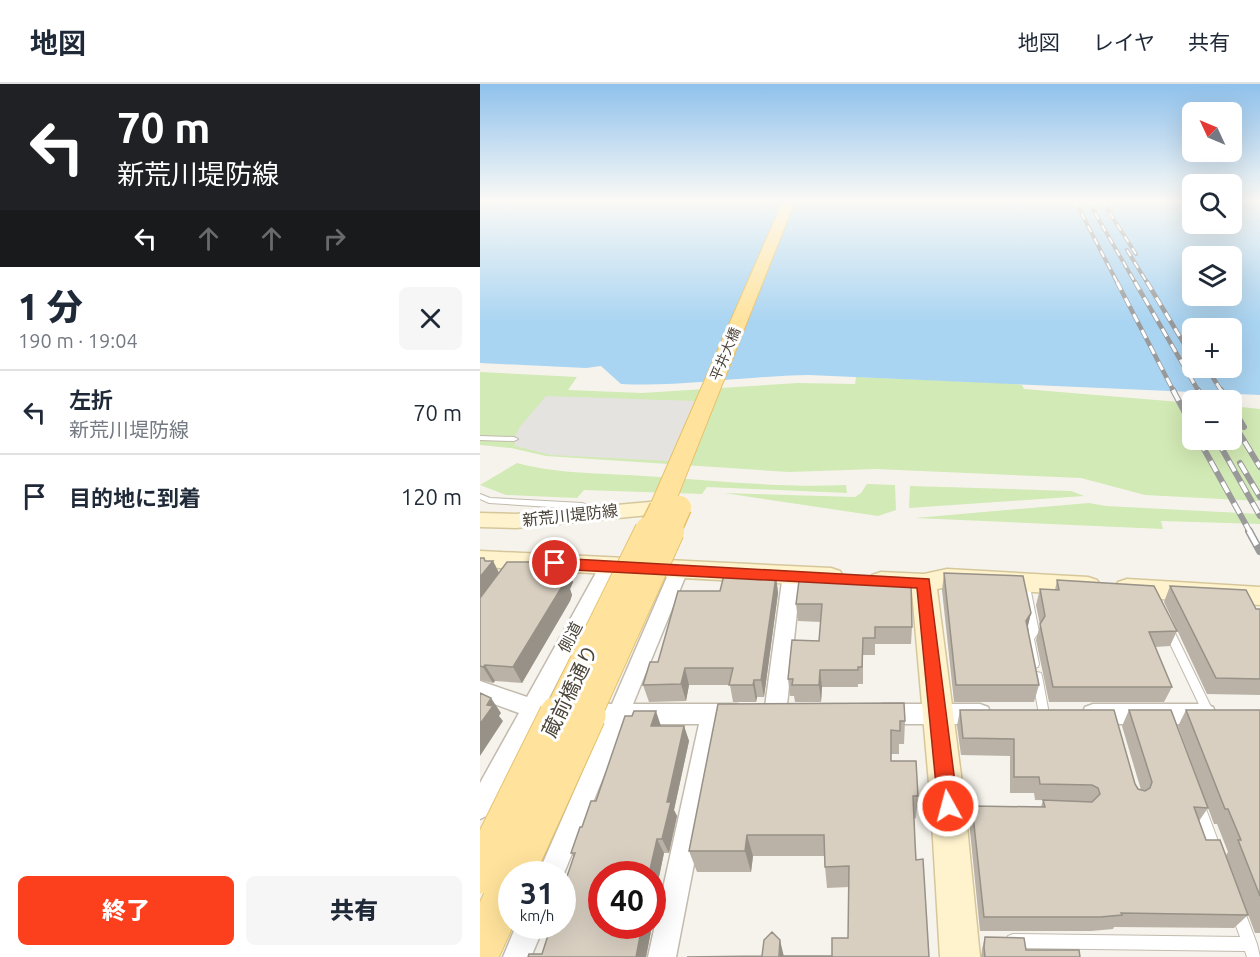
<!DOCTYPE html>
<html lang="ja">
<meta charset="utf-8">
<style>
:root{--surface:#fff;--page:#f6f6f7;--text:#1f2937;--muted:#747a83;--line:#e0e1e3;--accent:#fc3f1d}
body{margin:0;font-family:Ubuntu,"Noto Sans JP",sans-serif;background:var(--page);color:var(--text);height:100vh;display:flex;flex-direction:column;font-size:22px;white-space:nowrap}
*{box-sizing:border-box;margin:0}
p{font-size:20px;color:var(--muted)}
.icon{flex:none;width:33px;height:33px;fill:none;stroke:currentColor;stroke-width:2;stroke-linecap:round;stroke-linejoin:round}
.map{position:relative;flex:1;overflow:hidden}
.panel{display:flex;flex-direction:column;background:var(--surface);width:480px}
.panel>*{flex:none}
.hud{background:#202124;color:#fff;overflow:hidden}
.needle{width:39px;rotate:314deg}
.fabs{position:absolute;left:702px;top:18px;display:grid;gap:12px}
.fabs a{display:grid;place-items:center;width:60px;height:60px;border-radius:9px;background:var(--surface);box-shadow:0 6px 24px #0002;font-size:30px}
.speed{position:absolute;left:18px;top:777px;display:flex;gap:12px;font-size:30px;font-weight:700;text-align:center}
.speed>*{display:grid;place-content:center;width:78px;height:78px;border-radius:50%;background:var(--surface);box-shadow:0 6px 24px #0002;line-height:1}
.speed small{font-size:15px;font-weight:400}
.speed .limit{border:9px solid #d22;background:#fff;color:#111}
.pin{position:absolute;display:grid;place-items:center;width:51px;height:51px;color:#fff;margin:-26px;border:3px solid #fff;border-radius:50%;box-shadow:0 2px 6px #0007}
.me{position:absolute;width:66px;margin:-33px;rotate:353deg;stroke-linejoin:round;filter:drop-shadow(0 0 4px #0008)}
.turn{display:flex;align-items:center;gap:21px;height:126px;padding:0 18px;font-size:27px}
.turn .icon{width:78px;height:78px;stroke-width:2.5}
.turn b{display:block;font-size:42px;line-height:51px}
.lanes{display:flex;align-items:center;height:57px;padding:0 18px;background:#0003;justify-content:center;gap:30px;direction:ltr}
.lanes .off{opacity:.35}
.round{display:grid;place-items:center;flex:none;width:63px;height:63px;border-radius:9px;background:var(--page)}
.overview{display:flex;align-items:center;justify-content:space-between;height:102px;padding:0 18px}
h1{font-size:36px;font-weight:800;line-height:45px}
.primary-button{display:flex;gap:12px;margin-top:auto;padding:12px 18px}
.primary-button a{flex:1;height:69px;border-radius:9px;background:var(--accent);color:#fff;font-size:24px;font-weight:800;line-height:69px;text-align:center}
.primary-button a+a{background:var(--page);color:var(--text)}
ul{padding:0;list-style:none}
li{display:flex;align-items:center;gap:18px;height:84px;padding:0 18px;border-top:2px solid var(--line)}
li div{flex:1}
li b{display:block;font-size:22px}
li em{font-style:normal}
header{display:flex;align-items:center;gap:36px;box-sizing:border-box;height:84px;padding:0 30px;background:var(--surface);border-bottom:2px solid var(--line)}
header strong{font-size:28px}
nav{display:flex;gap:33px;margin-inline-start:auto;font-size:21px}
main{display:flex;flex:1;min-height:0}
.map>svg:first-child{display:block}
</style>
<header>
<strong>地図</strong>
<nav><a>地図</a><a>レイヤ</a><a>共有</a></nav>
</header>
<main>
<section class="panel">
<div class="hud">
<div class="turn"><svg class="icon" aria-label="left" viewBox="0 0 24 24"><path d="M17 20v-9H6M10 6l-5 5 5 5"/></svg><div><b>70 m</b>新荒川堤防線</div></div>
<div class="lanes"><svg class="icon" aria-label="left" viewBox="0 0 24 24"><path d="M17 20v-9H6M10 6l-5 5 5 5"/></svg><svg class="icon off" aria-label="ahead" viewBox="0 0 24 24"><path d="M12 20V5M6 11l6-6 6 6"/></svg><svg class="icon off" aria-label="ahead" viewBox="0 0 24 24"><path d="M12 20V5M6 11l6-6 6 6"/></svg><svg class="icon off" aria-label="right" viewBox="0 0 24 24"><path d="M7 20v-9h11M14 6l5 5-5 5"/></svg></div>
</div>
<div class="overview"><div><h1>1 分</h1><p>190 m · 19:04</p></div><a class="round"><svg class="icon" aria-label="close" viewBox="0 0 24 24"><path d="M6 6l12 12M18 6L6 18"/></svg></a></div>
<ul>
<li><svg class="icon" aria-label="left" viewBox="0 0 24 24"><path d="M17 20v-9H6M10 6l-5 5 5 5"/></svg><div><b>左折</b><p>新荒川堤防線</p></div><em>70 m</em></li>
<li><svg class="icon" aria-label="arrive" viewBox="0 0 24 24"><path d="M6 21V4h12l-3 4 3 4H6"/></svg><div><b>目的地に到着</b></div><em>120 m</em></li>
</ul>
<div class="primary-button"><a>終了</a><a>共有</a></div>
</section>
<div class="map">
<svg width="780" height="873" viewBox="0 0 780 873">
<rect width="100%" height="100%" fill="#f6f3ec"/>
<path fill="#d2eab5" d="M0,288L97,293L88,306L162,309L318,299L375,300L376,293L524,299L542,301L544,305L712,319V356H752V322L780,325V417L665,411L601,394L396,385L309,388L66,372L31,364L0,361Z
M37,379C77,390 122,389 164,392C231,396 298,404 366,401L367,409L227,403L222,410L104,406L97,414L26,411L0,401Z
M387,400L415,401L416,426L398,432L244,409L375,413L381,409Z
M430,402L591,407L604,412L429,424Z
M609,419L626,422L780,430V440L681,437L683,445L435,434Z"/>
<path fill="#e5e3e0" d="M66,312L215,317L190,377L71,371L35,362L34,355L39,344Z"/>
<path fill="#a9d4f2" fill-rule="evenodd" d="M0,117H712V140H752V117H780V311L329,291C266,292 204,303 141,300L121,282L106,284L0,279ZM712,172H752V212H712ZM712,244H752V284H712Z"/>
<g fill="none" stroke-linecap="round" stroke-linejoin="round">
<defs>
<path id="lane" d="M0,352L34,353L38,355L34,357L0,356Z
M0,410L10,414L102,419L119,425L120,427L116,430L101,425L9,419L0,415Z
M544,495L547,496L549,498L559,548L554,555L559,580L558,583L554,584L550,583L549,580L544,554L549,547L539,498L541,496Z
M689,543L692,544L694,547L733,627L734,630L733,633L729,635L725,633L684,547L686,544Z
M557,588L561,589L562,592L569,630L568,633L564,635L560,633L559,630L552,592L553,589Z
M719,715L723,717L741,765L740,770L735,771L730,770L713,721L715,717Z
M758,821L763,823L777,860L780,873H767L765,867L533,864L528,862L526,857L528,852L533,850L760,853L751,828L753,823Z"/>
<path id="street" d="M128,476L134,478L137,482L68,616L132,620L190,486L193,481L199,480L205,481L208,486L153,620H257L265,623L268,630L265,637L257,640H241L196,873H168L219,640H145L82,794V790H58L124,639L59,634L9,731L0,735V699L39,629L0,615V597L47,613L122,478Z
M312,484L318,485L321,490L306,630L303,637L295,640L287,637L284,630L303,490L306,485Z
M403,620H500L508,623L511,630L508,637L500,640H403L395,637L392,630L395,623Z
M613,620H725L733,623L736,630L733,637L725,640H613L605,637L602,630L605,623Z
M36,842H64L51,873H23Z"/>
<path id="secondary" d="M181,417L189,419L192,424L189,429L36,444L0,443V429L36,430Z
M0,467L351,484L360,487L363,493L360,499L351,502L0,483Z
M467,485L608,493L617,496L621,502L617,508L608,511L467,503L457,505L485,722L500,873H460L451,722L432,507L392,503L389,497L392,491L401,488L444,490Z
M647,495L780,503V521L647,513L638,510L634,504L638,498Z"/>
<path id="primary" d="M303,117H315L193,424L190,430L181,432L172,430L169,424Z
M32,776L47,782L50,790H32V842H33L19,873H0V818L17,782Z"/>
</defs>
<use href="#lane" stroke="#c2bbae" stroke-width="2"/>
<use href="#street" stroke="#c2bbae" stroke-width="3"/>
<use href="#secondary" stroke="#d6c79b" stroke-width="3"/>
<use href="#primary" stroke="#e6c16a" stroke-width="2"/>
<use href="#lane" fill="#fff" fill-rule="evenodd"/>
<use href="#street" fill="#fff" fill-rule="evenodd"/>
<use href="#secondary" fill="#fff3cd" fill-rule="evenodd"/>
<use href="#primary" fill="#ffe39c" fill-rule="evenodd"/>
<defs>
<path id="rail-far3" d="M595,117L638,200
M608,117L656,200
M622,117L656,170
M647,166L668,200"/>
<path id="rail-far2" d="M637,198L694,308
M655,198L719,308
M667,198L712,273
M727,284L742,308"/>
<path id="rail-far1" d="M693,306L712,342
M718,306L724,316
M741,306L747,316
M752,323L764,343
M752,337L780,383
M719,356L770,448
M737,356L780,432
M760,379L780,413"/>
<path id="rail" d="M769,447L780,467"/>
</defs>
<use href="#rail-far3" stroke="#9a9a9a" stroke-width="4"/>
<use href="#rail-far2" stroke="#9a9a9a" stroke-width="4.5"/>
<use href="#rail-far1" stroke="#9a9a9a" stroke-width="6"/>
<use href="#rail" stroke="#9a9a9a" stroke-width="8"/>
<use href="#rail-far3" stroke="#fff" stroke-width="2" stroke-dasharray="7" stroke-linecap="butt"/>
<use href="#rail-far2" stroke="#fff" stroke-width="3" stroke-dasharray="9" stroke-linecap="butt"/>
<use href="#rail-far1" stroke="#fff" stroke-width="4" stroke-dasharray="12" stroke-linecap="butt"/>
<use href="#rail" stroke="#fff" stroke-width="5" stroke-dasharray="16" stroke-linecap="butt"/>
<defs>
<path id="primary-bridge-far2" d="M169,448L181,424
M189,448L200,423"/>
<path id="primary-bridge-far1" d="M78,633L170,447
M105,633L189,447"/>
<path id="primary-bridge" d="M0,790L79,631
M34,790L106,631"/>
</defs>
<use href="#primary-bridge-far2" stroke="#e6c16a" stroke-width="25" stroke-linecap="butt"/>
<use href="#primary-bridge-far1" stroke="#e6c16a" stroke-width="32" stroke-linecap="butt"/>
<use href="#primary-bridge" stroke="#e6c16a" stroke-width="41" stroke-linecap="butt"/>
<use href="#primary-bridge-far2" stroke="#ffe39c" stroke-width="22"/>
<use href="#primary-bridge-far1" stroke="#ffe39c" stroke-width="30"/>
<use href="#primary-bridge" stroke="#ffe39c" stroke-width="39"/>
</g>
<path fill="#bab2a6" d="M0,474L6,477H13L19,489L85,480L93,498L90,505L92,511L90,517L42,599L15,597L13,599L0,596Z
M320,489L432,543L431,560H395V571H383V600H378V603H342L341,618H315L314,612H310L308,595L339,557L341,538L318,537L316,520Z
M464,489L551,529L547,544L559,601L554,618H474L462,506Z
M296,492L298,509L284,613H277L276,618H253L250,601H209L206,617L169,618L163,601L178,578L240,507Z
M577,496L697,547L690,562L675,563L692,603L684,618H569L556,556L560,541L556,521L560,505L575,506Z
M690,502L776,525H780V611L727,610L684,518Z
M238,620L425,637L424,660H419V670H411V677L438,712L436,734L434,735L436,776L449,873L304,872H352L368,854L369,803L347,804L344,772H273L271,788H217L209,767Z
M480,626L655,700L658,705L661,706L642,642L649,626L728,724L719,737L726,756L768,831L754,844L634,843L633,845L611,847H500L489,737L492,722L561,723L563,716L606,717L555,716L554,709H530V672L481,671L477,642Z
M706,626H780V849H775L746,771L748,768L737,740H734L698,642Z
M181,642H204L209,657L194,726L197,732L189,769H184L176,807L178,810V814L172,840V790V842L166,873H48L62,870L94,773L91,769L102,743L116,717Z
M505,853L546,866L600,873H501L502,865Z"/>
<path fill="#979187" d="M13,477L21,493L0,520V493Z
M85,480L93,498L90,505L92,511L90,517L42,599L33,583L80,494Z
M296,492L298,509L284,613L281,596Z
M551,529L547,546L546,537Z
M5,581L15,597L13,599L3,583Z
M205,584L209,601L206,617L201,600Z
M340,586L342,603L341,618L339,601Z
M274,596L277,613L276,618L273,601Z
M11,614L21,629L19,632L23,637L0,672V640L7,621Z
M176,627L181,642H171Z
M204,642L209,657L194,726L197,732L189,769L182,755L187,718Z
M267,751L273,772L271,788L265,767Z
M177,755L184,769L176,807L178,810V814L172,840V790H169Z
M162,842H172L166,873H156Z
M300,856L304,873L299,872Z"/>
<path fill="#d8cfc1" stroke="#979187" stroke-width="1.5" d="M0,474H4L5,477H13L0,493Z
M59,476L85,480L84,482H87L80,494L86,495L83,501L33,583L5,581L3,583L0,582V514L27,478H58Z
M278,488H291L296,492L281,596H274L273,601H249L253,584H205L201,600L163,601L170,578H178L198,507H240L244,491H278Z
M320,489L425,494L431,499L432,543H395V554H383L382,583H378V586H340L339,601H312L313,595H308L312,556L339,557L342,520H316Z
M464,489L543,492L551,529L546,537L559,601H476Z
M577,496L674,502L697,547L669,548L692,603H573L560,540L565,532L560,505L579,506Z
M690,502L766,506L776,525H780V595L736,594Z
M0,609L11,614L7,621L13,622L0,640Z
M424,619L425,637H420V647L411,646V677H436L438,712H433L435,758L436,776L443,775L449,873H207L282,872L284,856L292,848L300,856L299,872H352V854H368L369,782L345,783L344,751H267L265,767H209L238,620Z
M480,626H634L655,700L658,705L665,707L670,704L672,698L649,626H691L728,724L714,723L726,756H740L768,831L641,829L642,831L620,833H504L492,722L565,723L563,716L612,718L620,710L618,704L612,701L560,700L559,693H534V655L483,654Z
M706,626H780V812L758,756H761L748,725H745Z
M154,627H176L171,642H204L187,718H191L182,755H177L169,790H122V842H162L156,873H48L49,870H62L71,842H82V807L95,769H91L100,743H102L111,717H116L145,632H152Z
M505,853L544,854L546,866H599L600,873H505L504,863Z"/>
<linearGradient id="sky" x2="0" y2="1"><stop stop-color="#8fc1ec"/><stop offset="0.49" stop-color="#fbfaf6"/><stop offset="1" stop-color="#fbfaf6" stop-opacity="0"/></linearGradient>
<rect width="780" height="239" fill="url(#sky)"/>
<path fill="#fc3f1d" stroke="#a42913" stroke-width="1.5" d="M75,474L449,495L478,722L475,729L468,732L461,729L458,722L437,504L75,485L68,479Z"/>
<g text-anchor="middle" stroke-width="6" stroke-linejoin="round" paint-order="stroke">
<g font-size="14" fill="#4b4439" stroke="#fff">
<text transform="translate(245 270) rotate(-67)" y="5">平井大橋</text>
</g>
<g font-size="16" fill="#4b4439" stroke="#fff">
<text transform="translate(90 431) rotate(-6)" y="6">新荒川堤防線</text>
<text transform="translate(90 553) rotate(-62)" y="6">側道</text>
</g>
<g font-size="20" fill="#4b4439" stroke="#fff">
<text transform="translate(90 607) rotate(-64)" y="7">蔵前橋通り</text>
</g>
</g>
</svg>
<div class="fabs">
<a><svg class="needle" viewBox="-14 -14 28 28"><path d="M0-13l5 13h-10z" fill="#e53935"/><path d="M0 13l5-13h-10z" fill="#747a83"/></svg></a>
<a><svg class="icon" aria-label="search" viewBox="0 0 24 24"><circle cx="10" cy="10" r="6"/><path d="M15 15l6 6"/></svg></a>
<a><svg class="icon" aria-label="layers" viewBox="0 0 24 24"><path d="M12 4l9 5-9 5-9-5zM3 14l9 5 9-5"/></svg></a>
<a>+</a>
<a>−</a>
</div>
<div class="speed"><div>31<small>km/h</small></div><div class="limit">40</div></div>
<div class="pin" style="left:75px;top:479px;background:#d93025"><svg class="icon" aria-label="arrive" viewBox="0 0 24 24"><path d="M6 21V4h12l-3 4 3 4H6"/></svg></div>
<svg class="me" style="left:468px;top:722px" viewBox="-20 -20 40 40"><circle r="17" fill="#fc3f1d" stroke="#fff" stroke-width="3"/><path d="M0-11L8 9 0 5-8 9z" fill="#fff"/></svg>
</div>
</main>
